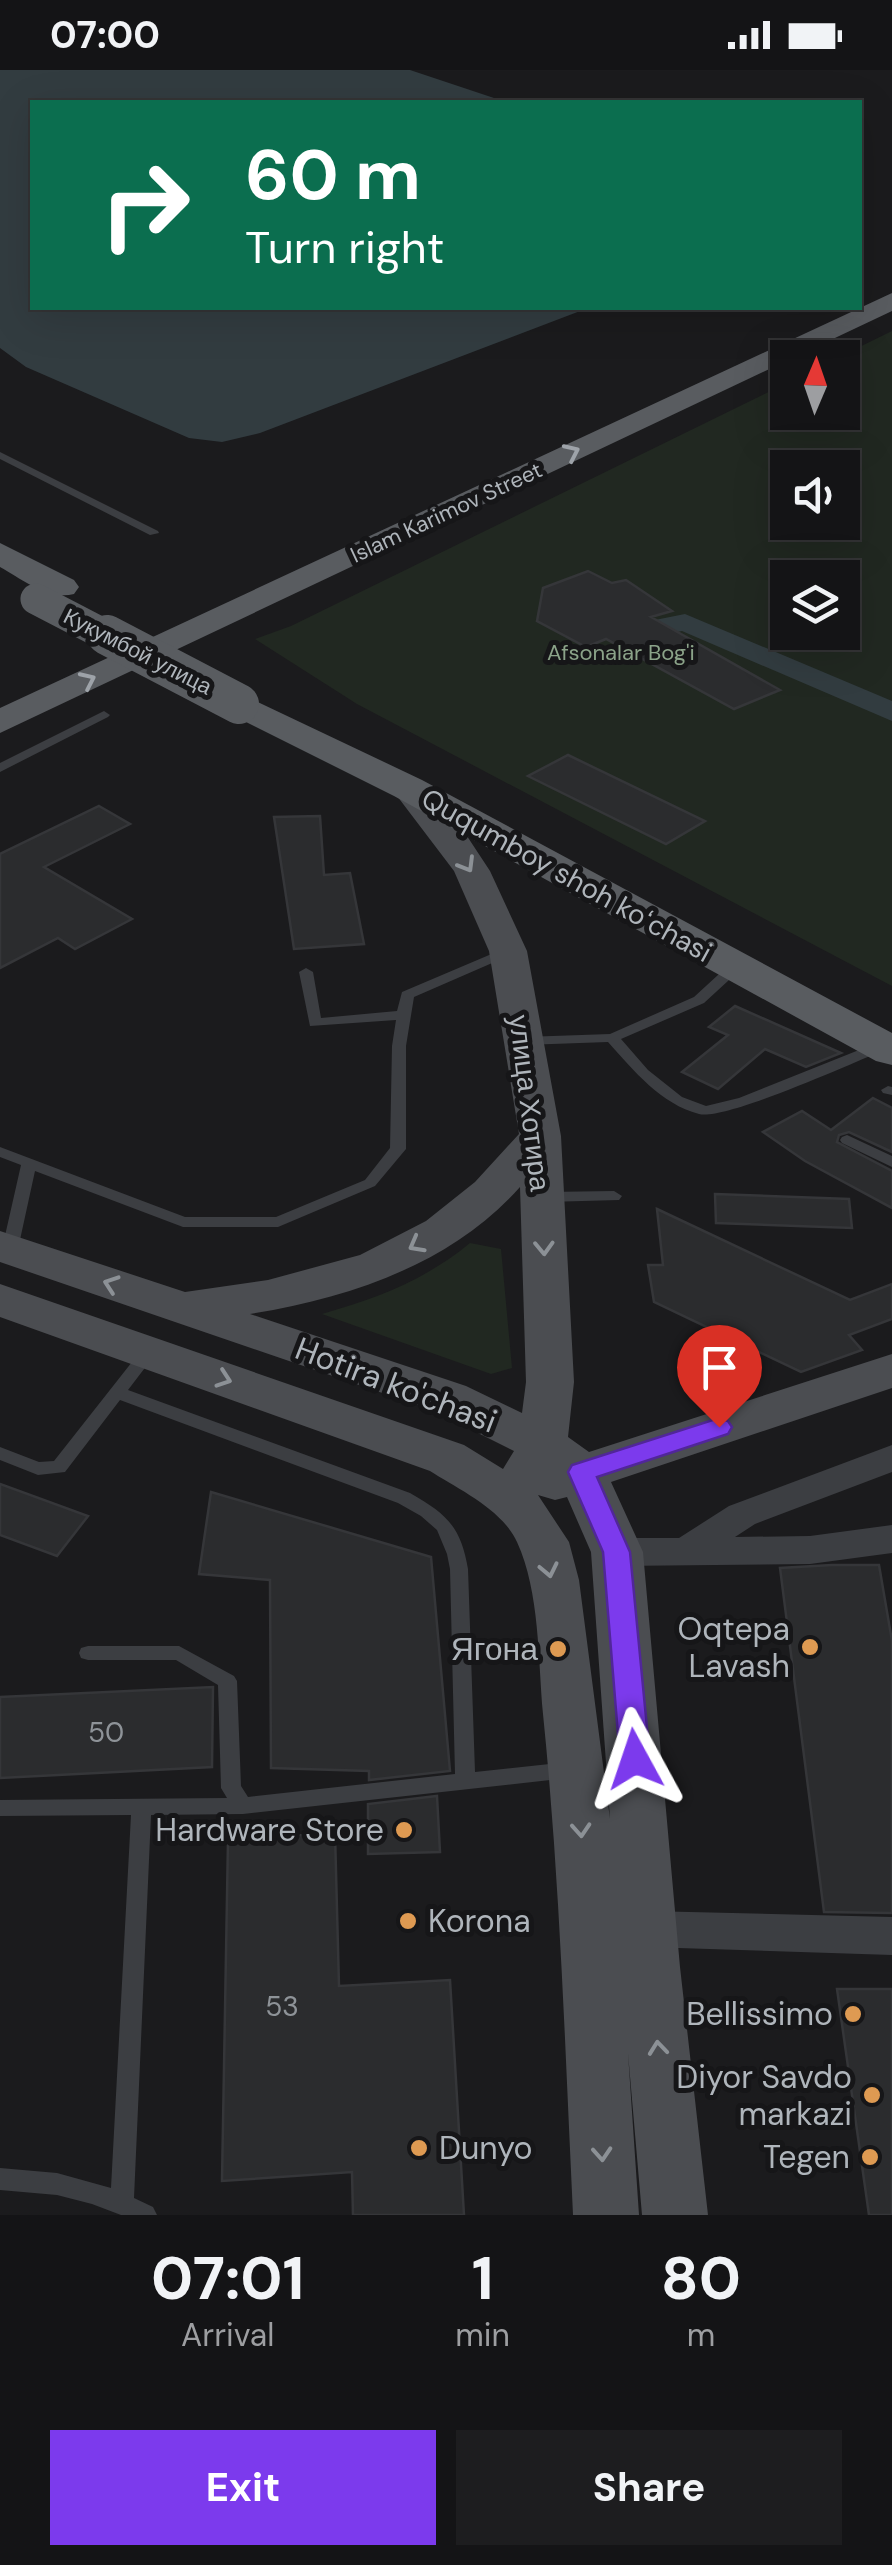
<!DOCTYPE html>
<meta charset="utf-8">
<style>
:root{--surface:#141416;--page:#1d1d1f;--text:#f1f3f6;--muted:#9d9ea1;--line:#333335;--accent:#7c3aed}
body{margin:0;font-family:"DM Sans",sans-serif;background:var(--page);color:var(--text);height:100vh;display:flex;flex-direction:column;font-size:38px;white-space:nowrap}
*{box-sizing:border-box;margin:0}
p{font-size:32px;color:var(--muted)}
.icon{flex:none;width:55px;height:55px;fill:none;stroke:currentColor;stroke-width:2;stroke-linecap:round;stroke-linejoin:round}
.map{position:relative;height:2145px;overflow:hidden}
.drawer{display:flex;flex-direction:column;background:var(--surface);flex:1}
.drawer>*{flex:none}
.hud{position:absolute;left:30px;top:30px;width:832px;height:210px;border-radius:0px;box-shadow:0 10px 40px #0002,0 0 0 2px var(--line);background:#0b6e4f;color:#fff;overflow:hidden}
.needle{width:65px;rotate:2deg}
.fabs{position:absolute;left:770px;top:270px;display:grid;gap:20px}
.fabs a{display:grid;place-items:center;width:90px;height:90px;border-radius:0px;background:var(--surface);box-shadow:0 10px 40px #0002,0 0 0 2px var(--line);font-size:50px}
.pin{position:absolute;display:grid;place-items:center;width:85px;height:85px;color:#fff;margin:-102px -42px;border-radius:50% 50% 50% 0;rotate:-45deg;box-shadow:0 0 10px #0007}
.pin .icon{rotate:45deg}
.me{position:absolute;width:110px;margin:-55px;rotate:355deg;stroke-linejoin:round;filter:drop-shadow(0 0 8px #0008)}
.turn{display:flex;align-items:center;gap:35px;height:210px;padding:0 50px;font-size:45px}
.turn .icon{width:130px;height:130px;stroke-width:2.5}
.turn b{display:block;font-size:70px;line-height:85px}
.eta{display:flex;justify-content:space-evenly;align-items:center;height:170px;text-align:center}
.eta b{font-size:60px;font-weight:700;line-height:70px}
.primary-button{display:flex;gap:20px;margin-top:auto;padding:20px 50px}
.primary-button a{flex:1;height:115px;border-radius:0px;background:var(--accent);color:#fff;font-size:40px;font-weight:700;line-height:115px;text-align:center}
.primary-button a+a{background:var(--page);color:var(--text)}
.status{display:flex;justify-content:space-between;align-items:center;height:70px;padding:0 50px;background:var(--surface);direction:ltr}
.status svg{height:28px;fill:currentColor}
.map>svg:first-child{display:block}
</style>
<div class="status"><b>07:00</b><svg viewBox="0 0 49 12"><path d="M0 12V9h3v3zM5 12V6h3v6zM10 12V3h3v9zM15 12V0h3v12zM26 1h20v11H26zM47 4h2v5h-2z"/></svg></div>
<div class="map">
<svg width="892" height="2145" viewBox="0 0 892 2145">
<rect width="100%" height="100%" fill="#1b1b1d"/>
<path fill="#212821" fill-rule="evenodd" d="M892,261V916L357,634L255,569L291,556L787,313L788,342H842V288L839,287ZM788,398H842V452H788ZM788,508H842V562H788Z
M470,1173L501,1179L512,1298L491,1304L322,1244C378,1228 425,1210 470,1173Z"/>
<path fill="#323c40" d="M0,0H410L506,32H32V238H588L260,363L222,372L189,368L26,297L0,278Z"/>
<g fill="none" stroke-linecap="round" stroke-linejoin="round">
<path fill="#323c40" fill-rule="evenodd" d="M685,544L892,631V651L682,561L620,573L606,565L610,559Z"/>
</g>
<path fill="#2b2c2e" stroke="#353639" stroke-width="2.5" d="M588,501L612,513L626,510L672,541L651,547L780,620L734,639L606,569L586,577L537,551L543,518Z
M568,685L705,751L666,774L528,706Z
M99,736L130,754L44,797L132,849L75,879L58,868L0,898V784Z
M320,746L324,805L350,803L364,874L294,879L274,747Z
M735,936L841,983L806,997L765,979L718,1019L682,1002L728,965L709,957Z
M873,1028L892,1038V1082L849,1062L839,1065L837,1072L892,1101V1138L805,1091L763,1062L802,1041L831,1060Z
M715,1124L849,1129L852,1158L716,1153Z
M657,1139L850,1230L892,1214V1249L849,1265L862,1280L801,1302L654,1232L648,1195H663Z
M0,1414L88,1446L57,1486L0,1465Z
M211,1422L431,1487L450,1701L369,1710V1701L271,1698L270,1510L199,1504Z
M832,1495H879L892,1571V1843L824,1842L780,1498Z
M213,1617L212,1697L0,1708V1627Z
M437,1726L440,1782L368,1784V1734Z
M335,1763L339,1916L450,1910L464,2145H353L352,2102L222,2111L228,1770Z
M837,1919H892V2145H869Z"/>
<g fill="none" stroke-linecap="round" stroke-linejoin="round">
<path fill="#3c3e42" fill-rule="evenodd" d="M0,382L158,461L159,463L150,465L0,389Z
M104,641L110,645L108,647L0,702V693Z
M508,877L513,878L515,881L513,884L414,927L406,976V1079L375,1116L278,1157H183L35,1101L18,1179L10,1184L2,1179L21,1095L0,1087V1077L185,1147H276L365,1110L390,1078L392,976L396,950L310,956L299,902L306,898L313,902L321,948L397,941L402,922Z
M736,892L741,893L743,896L741,899L704,933L621,969L648,1000L682,1027L706,1036L739,1028L874,974L879,973L886,977L884,980C853,993 724,1051 699,1044C661,1034 634,1001 608,972L524,975L517,971L524,967L610,964L694,927L731,893Z
M888,1016L892,1017V1025L883,1023L881,1020Z
M847,1065L892,1086V1097L842,1073L840,1070L842,1067Z
M614,1121L622,1126L619,1130L546,1132L538,1127L546,1122Z
M149,1276L155,1278L157,1282L128,1320L410,1423C447,1444 461,1457 468,1499L475,1702L568,1692L575,1694L578,1700L575,1706L568,1708L243,1744L151,1745L134,2128L153,2137L157,2145H121L92,2134L57,2125L0,2120V2098L57,2103L111,2118L131,1745L0,1746V1730L227,1728L221,1718L218,1615L176,1590H88L81,1588L79,1583L81,1578L88,1576H179L234,1606L237,1611L241,1716L248,1727L455,1704L450,1499L447,1484L437,1460L421,1446L398,1433L120,1330L65,1402L38,1405L0,1390V1377L39,1392L54,1391L143,1278Z"/>
<path fill="#3c3e42" fill-rule="evenodd" d="M892,1375V1402L755,1454L735,1467L810,1466L892,1455V1483L810,1494L617,1496L604,1492L599,1482L604,1472L617,1468H679L729,1436Z
M647,1841L892,1847V1885L647,1877L632,1872L626,1859L632,1846Z"/>
<path fill="#4b4d51" fill-rule="evenodd" d="M408,708L420,711L465,763L490,801L527,881L561,1066L574,1312L568,1367L589,1382L892,1284V1318L611,1412L643,1482L680,1897L708,2145H642L628,1983L639,2145H573C565,1978 560,1811 543,1644C538,1590 540,1522 517,1472C502,1439 458,1419 430,1401L0,1247V1214L464,1375L503,1399L514,1381L432,1340L0,1192V1161L185,1222L268,1210L360,1185L426,1151L475,1112L519,1064L489,881L454,801L391,718L396,711ZM520,1117L526,1312L522,1343L466,1316L250,1244C350,1228 451,1194 520,1117ZM538,1425L555,1430L567,1427L591,1482L610,1749L579,1510L569,1472Z"/>
<path fill="#595c60" fill-rule="evenodd" d="M892,223V241L0,663V638Z
M0,473L74,510L79,517L74,524C48,531 22,509 0,497Z
M239,623L422,710L892,963V995L876,991L394,726L226,642L221,634L226,626Z"/>
<path stroke="#595c60" stroke-width="31" d="M36,529L111,568"/>
<path stroke="#595c60" stroke-width="40" d="M107,565L239,634"/>
</g>
<defs><path id="oneway-chevron" d="M-2-3.5L2.5 0L-2 3.5" fill="none" stroke-width="1.6" stroke-linecap="round" stroke-linejoin="round" transform="scale(2.5)"/></defs>
<g stroke="#9ea3a9">
<use href="#oneway-chevron" transform="translate(572 382) rotate(-25)"/>
<use href="#oneway-chevron" transform="translate(88 610) rotate(-25)"/>
</g>
<g stroke="#8c9196">
<use href="#oneway-chevron" transform="translate(467 795) rotate(59)"/>
<use href="#oneway-chevron" transform="translate(416 1175) rotate(151)"/>
<use href="#oneway-chevron" transform="translate(544 1178) rotate(88)"/>
<use href="#oneway-chevron" transform="translate(111 1214) rotate(-161)"/>
<use href="#oneway-chevron" transform="translate(224 1309) rotate(19)"/>
<use href="#oneway-chevron" transform="translate(549 1500) rotate(78)"/>
<use href="#oneway-chevron" transform="translate(581 1760) rotate(86)"/>
<use href="#oneway-chevron" transform="translate(658 1978) rotate(-96)"/>
<use href="#oneway-chevron" transform="translate(602 2084) rotate(86)"/>
</g>
<path fill="#7c3aed" stroke="#51269a" stroke-width="2.5" d="M719,1348L728,1351L732,1357L728,1364L597,1407L630,1482L650,1689L646,1697L635,1701L624,1697L620,1689L603,1482L568,1402L572,1395Z"/>
<g fill="#de9a52" stroke="#161618" stroke-width="4">
<circle cx="810" cy="1577" r="10"/>
<circle cx="558" cy="1579" r="10"/>
<circle cx="404" cy="1760" r="10"/>
<circle cx="408" cy="1851" r="10"/>
<circle cx="853" cy="1944" r="10"/>
<circle cx="872" cy="2025" r="10"/>
<circle cx="419" cy="2078" r="10"/>
<circle cx="870" cy="2087" r="10"/>
</g>
<g text-anchor="middle" stroke-width="10" stroke-linejoin="round" paint-order="stroke">
<g font-size="22" fill="#afb5bb" stroke="#161618">
<text transform="translate(446 442) rotate(-25)" y="8">Islam Karimov Street</text>
<text transform="translate(138 581) rotate(27)" y="8">Кукумбой улица</text>
</g>
<g font-size="22" fill="#8ba389" stroke="#161618">
<text x="621" y="590">Afsonalar Bog'i</text>
</g>
<g font-size="28" fill="#afb5bb" stroke="#161618">
<text transform="translate(567 805) rotate(29)" y="10">Ququmboy shoh koʻchasi</text>
<text transform="translate(530 1033) rotate(83)" y="10">улица Хотира</text>
</g>
<g font-size="28" fill="#8e9398">
<text x="106" y="1672">50</text>
<text x="282" y="1946">53</text>
</g>
<g font-size="32" fill="#afb5bb" stroke="#161618">
<text transform="translate(396 1315) rotate(21)" y="11">Hotira ko'chasi</text>
</g>
<g font-size="32" fill="#afb5bb" stroke="#161618" text-anchor="end">
<text x="790" y="1570">Oqtepa<tspan x="790" dy="37">Lavash</tspan></text>
<text x="538" y="1590">Ягона</text>
<text x="384" y="1771">Hardware Store</text>
<text x="428" y="1862" text-anchor="start">Korona</text>
<text x="833" y="1955">Bellissimo</text>
<text x="852" y="2018">Diyor Savdo<tspan x="852" dy="37">markazi</tspan></text>
<text x="439" y="2089" text-anchor="start">Dunyo</text>
<text x="850" y="2098">Tegen</text>
</g>
</g>
</svg>
<div class="fabs">
<a><svg class="needle" viewBox="-14 -14 28 28"><path d="M0-13l5 13h-10z" fill="#e53935"/><path d="M0 13l5-13h-10z" fill="#9d9ea1"/></svg></a>
<a><svg class="icon" aria-label="sound" viewBox="0 0 24 24"><path d="M4 9h4l5-4v14l-5-4H4zM17 9q2 3 0 6"/></svg></a>
<a><svg class="icon" aria-label="layers" viewBox="0 0 24 24"><path d="M12 4l9 5-9 5-9-5zM3 14l9 5 9-5"/></svg></a>
</div>
<div class="pin" style="left:719px;top:1357px;background:#d93025"><svg class="icon" aria-label="arrive" viewBox="0 0 24 24"><path d="M6 21V4h12l-3 4 3 4H6"/></svg></div>
<svg class="me" style="left:635px;top:1689px" viewBox="-20 -20 40 40"><path d="M0-17L14 15 0 8-14 15z" fill="#7c3aed" stroke="#fff" stroke-width="4"/></svg>
<div class="hud">
<div class="turn"><svg class="icon" aria-label="right" viewBox="0 0 24 24"><path d="M7 20v-9h11M14 6l5 5-5 5"/></svg><div><b>60 m</b>Turn right</div></div>
</div>
</div>
<section class="drawer">
<div class="eta">
<div><b>07:01</b><p>Arrival</p></div>
<div><b>1</b><p>min</p></div>
<div><b>80</b><p>m</p></div>
</div>
<div class="primary-button"><a>Exit</a><a>Share</a></div>
</section>
